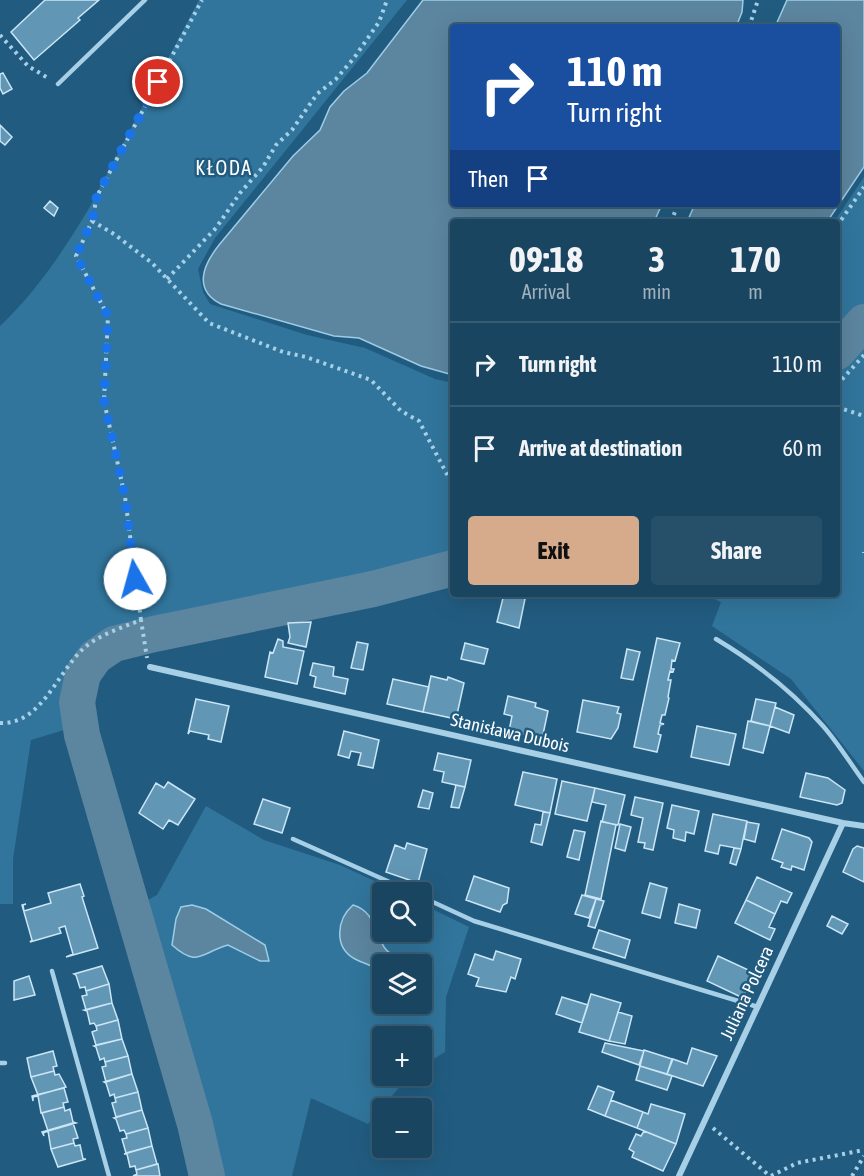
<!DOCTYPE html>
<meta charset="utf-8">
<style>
:root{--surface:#194560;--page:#264f69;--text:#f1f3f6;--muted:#9fb1bd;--line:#375d75;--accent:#d6ab8b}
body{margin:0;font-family:"Asap Condensed",sans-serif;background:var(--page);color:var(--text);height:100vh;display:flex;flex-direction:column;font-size:22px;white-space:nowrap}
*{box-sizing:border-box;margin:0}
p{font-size:20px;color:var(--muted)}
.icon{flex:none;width:33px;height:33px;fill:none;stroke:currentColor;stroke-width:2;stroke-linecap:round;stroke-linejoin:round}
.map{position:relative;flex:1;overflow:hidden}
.panel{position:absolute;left:450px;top:219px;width:390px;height:378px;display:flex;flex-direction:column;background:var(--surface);border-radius:6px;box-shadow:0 6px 24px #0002,0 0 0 2px var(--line)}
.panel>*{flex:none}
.hud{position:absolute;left:450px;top:24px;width:390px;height:183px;border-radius:6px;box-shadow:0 6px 24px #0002,0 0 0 2px var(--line);background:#1a4fa0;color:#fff;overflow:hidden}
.fabs{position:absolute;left:372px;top:882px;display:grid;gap:12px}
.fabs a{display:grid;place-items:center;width:60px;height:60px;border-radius:6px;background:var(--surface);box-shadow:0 6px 24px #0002,0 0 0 2px var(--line);font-size:30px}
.pin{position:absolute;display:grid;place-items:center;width:51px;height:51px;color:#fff;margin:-26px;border:3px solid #fff;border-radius:50%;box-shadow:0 2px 6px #0007}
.me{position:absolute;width:66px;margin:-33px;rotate:353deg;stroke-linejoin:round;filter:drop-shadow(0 0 4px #0008)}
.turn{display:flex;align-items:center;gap:21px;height:126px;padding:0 18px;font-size:27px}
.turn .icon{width:78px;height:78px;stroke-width:2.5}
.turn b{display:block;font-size:42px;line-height:51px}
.then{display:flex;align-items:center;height:57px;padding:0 18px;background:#0003;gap:12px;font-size:22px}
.eta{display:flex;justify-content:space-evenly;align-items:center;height:102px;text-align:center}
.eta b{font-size:36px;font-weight:700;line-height:42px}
.button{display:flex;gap:12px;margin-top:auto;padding:12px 18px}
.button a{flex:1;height:69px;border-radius:6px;background:var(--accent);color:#111;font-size:24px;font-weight:700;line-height:69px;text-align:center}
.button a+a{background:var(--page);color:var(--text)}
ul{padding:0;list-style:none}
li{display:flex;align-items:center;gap:18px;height:84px;padding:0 18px;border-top:2px solid var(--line)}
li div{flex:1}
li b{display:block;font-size:22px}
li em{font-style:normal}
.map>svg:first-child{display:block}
</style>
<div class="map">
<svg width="864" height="1176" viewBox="0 0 864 1176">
<rect width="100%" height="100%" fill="#215c80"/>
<path fill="#31759c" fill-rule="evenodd" d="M199,0H407L215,238L198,269L203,292L210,304L307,335L365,348L435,379L453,383V561L237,602L131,629L110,637L81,662L72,678V717L64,730L31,740L13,859V904H0V326C36,292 62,253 88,210Z
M864,177V312L837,342V222H834Z
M864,331V771L791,679L712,626L721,602L703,594H837V361Z
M206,806L264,840L340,865L398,892H382V932H422V904L469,927L446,997L445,1052L422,1066V1036H382V1076H409L368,1124L311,1098L292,1176H219L164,982L144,902L157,895ZM382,964H422V1004H382Z"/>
<path fill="#5c859f" stroke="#9bcde8" stroke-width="1.5" d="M423,0H743L742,12L736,27H453V204H662L654,222H453V375L421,366L359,338L334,336L221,304C192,289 204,264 219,245L293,156L320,130L330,107L344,91L367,73Z
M787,0H864V167L827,222H687L695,204H837V27H775Z
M192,905L206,909L265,945L269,961H260L228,945C200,953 198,968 172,945L176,919L181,907Z
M353,905C374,911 374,930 384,947C389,955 399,959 407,964H382V976C375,964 366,965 355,959C333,947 337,919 353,905Z"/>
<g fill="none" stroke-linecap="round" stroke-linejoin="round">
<path stroke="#5c859f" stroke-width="36" d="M837,352L864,322
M207,1176L195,1124L82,735L77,702L83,674L95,657L114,644L154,634L373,589L453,568"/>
</g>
<path fill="#6296b5" stroke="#cae6f6" stroke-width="1.5" d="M45,0H99L78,18L80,20L34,60L11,32Z
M3,73L12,89L3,94L0,88V74Z
M0,125L12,137L5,145L0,141Z
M50,201L58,208L54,216L44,208Z
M504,594H526L519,628L497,622Z
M311,622L306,647L288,643L290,637L288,623Z
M657,638L680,643L675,661L672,660L671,669H674L673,672L670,671L668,680H671L668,697L669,698L665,715H662L660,723L664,724L660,725L658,734L661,735L657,752L634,747Z
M278,639L283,641V647L304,651L297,684L265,677L270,652L273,653Z
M357,642L368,644L363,670L351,668Z
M465,643L488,649L484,664L461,659Z
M627,649L640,652L633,680L621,678Z
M313,663L334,667L333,676L348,679L345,694L314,687L316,677L310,675Z
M431,676L447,680L448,677L464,683L456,719L423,712Z
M393,679L429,687L423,712L387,704Z
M508,696L536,703L535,707L548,711L542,739L509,731L512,716L504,714Z
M196,699L229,706L221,742L208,739L209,735L190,731L188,734Z
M756,699L776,703L770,726L751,721Z
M583,700L619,707L617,713L621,714L618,728L611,739L577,732Z
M775,707L794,715L789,733L770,726Z
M748,721L770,726L763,753L743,748Z
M697,726L736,734L729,765L691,757Z
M344,731L379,740L373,768L358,765L361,753L351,751L349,758L338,755Z
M438,753L471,760L465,787L442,782L444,772L434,770Z
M523,772L557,779L550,813L515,805Z
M806,773L828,778L845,790L842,803L837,805L800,797Z
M562,781L595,788L587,821L555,814Z
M168,782L195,799L178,825L169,820L163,829L139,813L156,783L164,788Z
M456,785L465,787L459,808L451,807Z
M595,788L625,795L618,825L602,822L606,805L592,802Z
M423,790L433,793L429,809L418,807Z
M635,797L663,803L653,850L644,848L645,843L638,842L643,818L631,815Z
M263,799L290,808L282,833L254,824Z
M672,805L699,811L694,834L686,832L685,841L673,838L674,830L667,828Z
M543,812L550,813L542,845L531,842L535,824L541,825Z
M713,814L747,821L741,849L720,845L718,854L705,851Z
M601,821L616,825L601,899L585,895Z
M747,822L759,824L755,842L744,839Z
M620,824L631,827L625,851L615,848Z
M782,829L809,838L812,842L804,870L792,866L791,870L781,867L783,863L772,859Z
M574,830L585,832L579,860L567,857Z
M407,843L427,849L418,883L386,872L395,845L405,849Z
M857,846L864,848V882L843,872L853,849Z
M734,848L741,849L736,865L730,863Z
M474,876L509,888L507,903L503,905L500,912L466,900Z
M757,877L792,893L787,903L781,901L775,914L746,900Z
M650,883L667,888L660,918L642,913Z
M80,884L84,896L82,897L98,948L66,957L73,954L65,926L59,928L61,933L30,942L32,940L22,905L26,904L23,905L24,911L51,903L48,893Z
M582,895L596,899L589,918L575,914Z
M596,899L604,901L595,928L588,926Z
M746,900L775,914L769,927L775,929L770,940L735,923Z
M679,904L700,910L696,928L675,923Z
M832,916L848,924L842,934L827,926Z
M599,930L630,940L625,958L593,948Z
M496,951L521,959L515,979L511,977L506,992L476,986L479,978L468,974L475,954L493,960Z
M718,956L755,973L743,998L707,981Z
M102,966L109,984L86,991L85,987L80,988L76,975L74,974Z
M29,976L35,995L14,1000V981Z
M109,984L112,1003L86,1010L82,996L87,995L86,991Z
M591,994L621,1003L609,1041L579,1032Z
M562,997L588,1005L582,1023L556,1014Z
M112,1003L118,1020L96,1026L94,1023L90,1024L87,1011L84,1010Z
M618,1012L632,1016L625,1044L609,1041Z
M118,1020L122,1039L96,1045L92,1032L97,1030L96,1026Z
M122,1039L128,1056L105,1062L104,1058L100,1060L96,1047L94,1046Z
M605,1043L644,1051L639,1065L602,1052Z
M692,1048L717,1056L703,1086L667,1074L673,1059L687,1064Z
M644,1050L672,1059L667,1074L640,1066Z
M53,1051L57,1066L53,1067L54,1071L31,1077L27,1058Z
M128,1056L132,1074L106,1082L102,1067L106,1066L105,1062Z
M640,1066L672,1076L667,1090L636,1080Z
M54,1071L55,1075L59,1074L66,1087L38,1095L31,1077Z
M132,1074L138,1092L115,1098L114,1094L110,1096L106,1083L104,1082Z
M598,1086L614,1092L605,1116L588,1109Z
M64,1088L68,1102L63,1103L64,1107L41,1113L38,1096L33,1097V1101L32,1096Z
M138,1092L142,1110L116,1117L112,1103L116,1102L115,1098Z
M611,1100L643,1112L637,1128L605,1116Z
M651,1104L685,1114L676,1144L637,1128L643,1112L648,1114Z
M64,1107L65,1111L70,1109L73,1122L76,1123L48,1131L42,1113Z
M142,1110L148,1128L126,1134L124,1130L120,1131L116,1119L114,1118Z
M73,1123L78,1138L73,1139L74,1143L51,1149L48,1131L43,1133L44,1136L42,1132Z
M148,1128L152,1146L126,1153L122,1139L127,1138L126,1134Z
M644,1131L676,1144L663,1171L632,1157L634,1152L629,1149L636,1134L641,1136Z
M74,1143L75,1146L80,1145L83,1159H86L58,1167L51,1149Z
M152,1146L157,1164L136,1170L135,1166L130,1167L127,1154H124Z
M158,1164L160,1176H133L137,1174L136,1170Z"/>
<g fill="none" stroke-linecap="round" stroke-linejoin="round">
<path stroke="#a7d0e7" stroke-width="4" stroke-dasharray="3 4.5" stroke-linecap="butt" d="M749,27L758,0
M0,35L28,66L48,78
M92,221L114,234L152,263L209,323L283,352L306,357L371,380L401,411L419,421L451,482L453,495
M671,222L678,204
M837,226L864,187
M167,279L216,228L240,193L263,167L276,145L292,130L317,94L336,79L354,58L379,22L387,0
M837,385L864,355
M837,407L864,416
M864,552V553
M669,594L670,596
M141,620L125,497L104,401L108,316L76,256L92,221L97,196L202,0
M0,723C41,725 57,673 83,649C98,635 121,628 141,620L147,658
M713,1128L770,1176
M771,1176L797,1163L864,1150
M852,1176L864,1156"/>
<path stroke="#a7d0e7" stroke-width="4.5" d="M58,84L145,0
M716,639C756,663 792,691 823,726C838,743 850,763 864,782
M293,839L412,892
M422,897L474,921L758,1007
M52,971L109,1176
M0,1063H5"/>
<path stroke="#a7d0e7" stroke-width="6" d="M150,667L843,823L864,826
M679,1176L843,823"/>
</g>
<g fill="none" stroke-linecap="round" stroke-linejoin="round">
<path stroke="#1a73e8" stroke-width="10" stroke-dasharray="0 18" d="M135,579L125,497L104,401L108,316L76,256L92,221L97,196L158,82"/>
</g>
<g text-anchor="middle" stroke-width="5" stroke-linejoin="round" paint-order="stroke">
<g font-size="18" fill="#fff" stroke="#215c80">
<text transform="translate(510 733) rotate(13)" y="6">Stanisława Dubois</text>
<text transform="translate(747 993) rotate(-65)" y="6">Juliana Polcera</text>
</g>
<g font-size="20" letter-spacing="1.5" fill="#fff" stroke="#215c80">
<text x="224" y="175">KŁODA</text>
</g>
</g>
</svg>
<div class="fabs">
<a><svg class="icon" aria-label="search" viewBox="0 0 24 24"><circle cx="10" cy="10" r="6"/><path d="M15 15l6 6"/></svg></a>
<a><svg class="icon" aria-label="layers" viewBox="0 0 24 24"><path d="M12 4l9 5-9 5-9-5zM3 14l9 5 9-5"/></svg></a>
<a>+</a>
<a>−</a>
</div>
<div class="pin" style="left:158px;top:82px;background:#d93025"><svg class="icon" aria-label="arrive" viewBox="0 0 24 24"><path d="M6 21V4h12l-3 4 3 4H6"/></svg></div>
<svg class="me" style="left:135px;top:579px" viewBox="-20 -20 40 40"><circle r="19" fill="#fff"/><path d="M0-13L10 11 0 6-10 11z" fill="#1a73e8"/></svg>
<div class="hud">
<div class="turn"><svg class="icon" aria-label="right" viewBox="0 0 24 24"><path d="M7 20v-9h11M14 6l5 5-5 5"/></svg><div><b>110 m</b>Turn right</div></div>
<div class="then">Then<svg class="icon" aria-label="arrive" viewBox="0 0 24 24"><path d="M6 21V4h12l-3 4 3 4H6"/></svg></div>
</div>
<section class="panel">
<div class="eta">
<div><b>09:18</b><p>Arrival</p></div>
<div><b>3</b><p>min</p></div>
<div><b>170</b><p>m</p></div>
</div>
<ul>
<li><svg class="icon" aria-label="right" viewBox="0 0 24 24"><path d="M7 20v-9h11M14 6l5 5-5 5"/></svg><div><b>Turn right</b></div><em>110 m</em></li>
<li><svg class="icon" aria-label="arrive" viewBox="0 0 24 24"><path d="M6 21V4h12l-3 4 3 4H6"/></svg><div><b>Arrive at destination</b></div><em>60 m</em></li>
</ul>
<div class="button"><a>Exit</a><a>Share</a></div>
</section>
</div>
